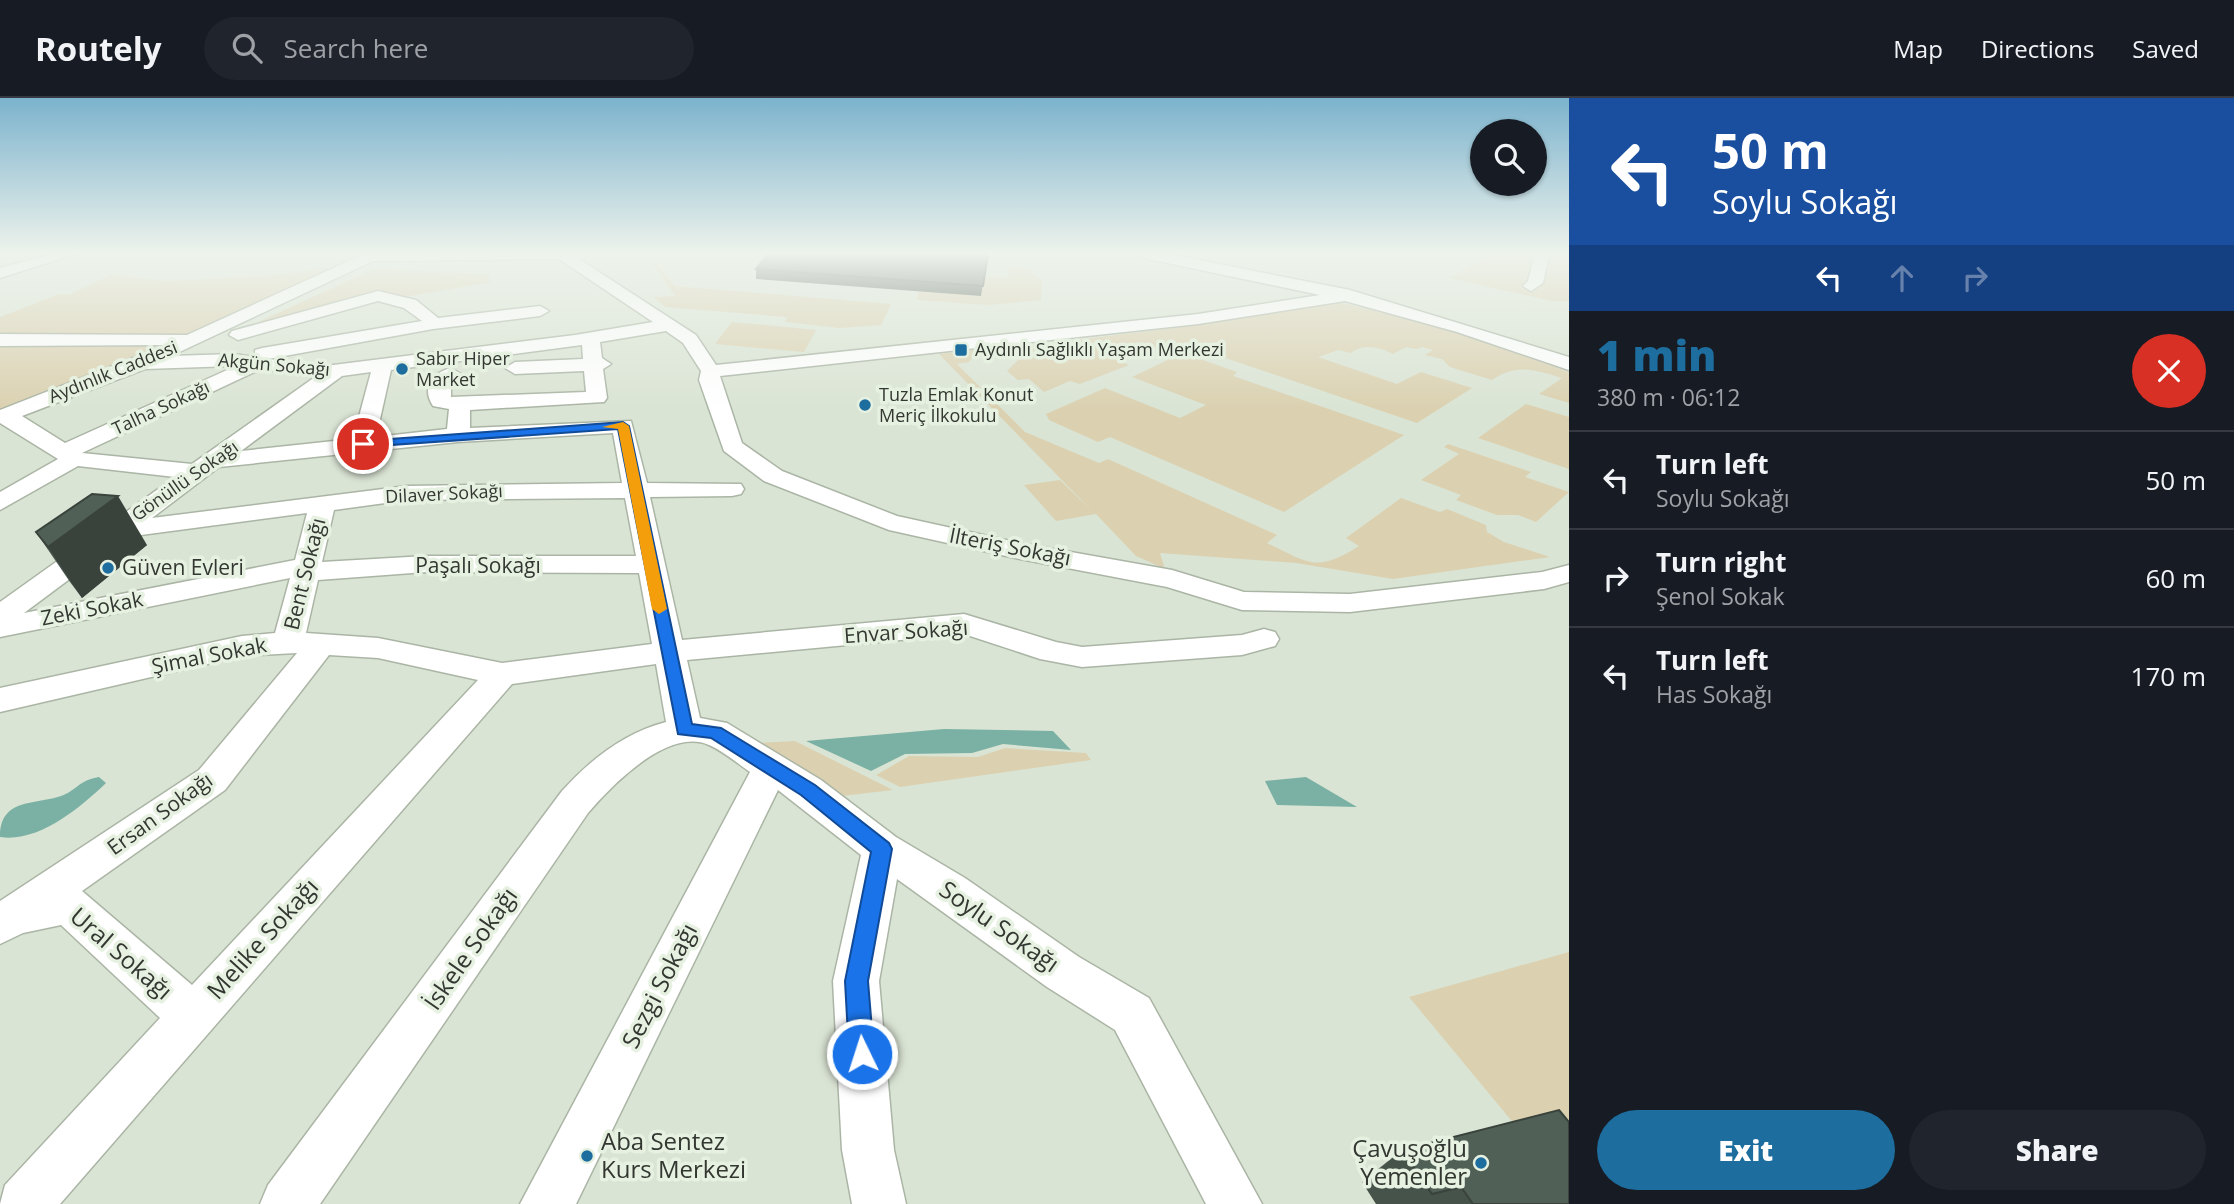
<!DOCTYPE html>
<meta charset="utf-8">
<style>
:root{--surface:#171b24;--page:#20242c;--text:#f1f3f6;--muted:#9ea1a6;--line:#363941;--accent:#1d6e9f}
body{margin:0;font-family:"Open Sans",sans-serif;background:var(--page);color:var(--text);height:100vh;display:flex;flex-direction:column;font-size:26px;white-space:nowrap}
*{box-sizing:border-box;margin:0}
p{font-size:23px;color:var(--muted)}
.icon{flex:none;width:38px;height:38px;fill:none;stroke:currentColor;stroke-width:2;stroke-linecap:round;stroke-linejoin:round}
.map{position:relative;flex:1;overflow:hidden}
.panel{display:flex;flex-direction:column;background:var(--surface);width:665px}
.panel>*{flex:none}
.banner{background:#1a4fa0;color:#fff;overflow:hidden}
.controls{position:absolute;left:1470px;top:21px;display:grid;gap:14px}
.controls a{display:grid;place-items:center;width:77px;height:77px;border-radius:50%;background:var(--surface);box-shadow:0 2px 5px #0004;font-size:35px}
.pin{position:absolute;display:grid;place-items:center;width:60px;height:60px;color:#fff;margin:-30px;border:4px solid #fff;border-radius:50%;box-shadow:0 2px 7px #0007}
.me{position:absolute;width:77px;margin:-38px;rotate:356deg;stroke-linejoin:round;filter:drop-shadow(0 0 5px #0008)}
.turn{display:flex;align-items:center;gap:24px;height:147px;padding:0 28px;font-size:32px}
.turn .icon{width:91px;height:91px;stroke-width:2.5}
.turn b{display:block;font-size:49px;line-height:60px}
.lanes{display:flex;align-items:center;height:66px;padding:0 28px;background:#0003;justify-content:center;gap:35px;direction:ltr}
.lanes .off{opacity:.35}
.round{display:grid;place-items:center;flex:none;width:74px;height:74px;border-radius:37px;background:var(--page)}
.summary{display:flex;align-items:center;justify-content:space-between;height:119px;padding:0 28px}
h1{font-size:42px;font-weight:800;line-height:52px;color:var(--accent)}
.button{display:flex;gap:14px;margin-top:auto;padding:14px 28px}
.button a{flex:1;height:80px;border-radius:42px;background:var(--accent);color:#fff;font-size:28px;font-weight:800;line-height:80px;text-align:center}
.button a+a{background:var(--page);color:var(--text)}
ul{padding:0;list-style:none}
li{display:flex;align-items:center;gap:21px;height:98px;padding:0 28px;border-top:2px solid var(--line)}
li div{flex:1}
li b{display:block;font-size:26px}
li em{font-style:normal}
header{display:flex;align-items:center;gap:42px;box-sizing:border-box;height:98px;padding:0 35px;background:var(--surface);border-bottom:2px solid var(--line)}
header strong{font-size:33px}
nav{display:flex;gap:38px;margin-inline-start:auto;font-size:24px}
.search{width:490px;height:63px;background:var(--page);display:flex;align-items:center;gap:18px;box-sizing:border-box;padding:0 24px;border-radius:38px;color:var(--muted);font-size:26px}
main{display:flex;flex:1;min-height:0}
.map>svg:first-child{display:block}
</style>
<header>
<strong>Routely</strong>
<div class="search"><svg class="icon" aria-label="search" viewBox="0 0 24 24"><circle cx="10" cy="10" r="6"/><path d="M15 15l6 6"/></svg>Search here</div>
<nav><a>Map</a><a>Directions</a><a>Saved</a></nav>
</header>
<main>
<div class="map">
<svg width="1569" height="1106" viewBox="0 0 1569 1106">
<rect width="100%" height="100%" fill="#dae4d4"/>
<path fill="#dbd1b1" d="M1492,156H1569V203H1552L1449,180Z
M652,160L675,188L891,206L881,227L840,230L785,224L787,219L666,209L653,199L675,198L650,162H636Z
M338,168L130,265L0,313V219L60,196L68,197L111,177L165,183L267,178Z
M1008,169L1030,172L1042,183L1041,202L988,207L917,202L919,193L981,198L985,179L1008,180Z
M374,171L487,176L491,184L404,199L372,196L245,230Z
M1338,204L1453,232L1569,274V305L1539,296L1562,280C1535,272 1517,265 1492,282L1450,269L1442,261L1425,257L1433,252L1422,249L1416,251L1406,249L1393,256C1380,249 1363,245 1351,255L1338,252L1318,259L1397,286L1421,274L1472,290L1417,325L1196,250L1152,249L1119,263L1129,267L1080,286L1070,283L1044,294L1029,281L1018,282L1007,273L1033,247L1175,230Z
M732,224L816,232L804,254L715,246Z
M978,251L969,264L957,266L1025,334L1099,365L1108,361L1277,437L1267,445C1309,465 1317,475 1359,448L1346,440L1401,400L1440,414L1447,411L1486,427L1487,434L1504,444L1550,459L1393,481L1296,465L1160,455L1165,471L1136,458L1096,416L1056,423L1024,387L1060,382L1092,413L939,256Z
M1178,257H1189L1237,274L1233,278L1404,337L1284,414L1110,339L1098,344L1049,322L1046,316L1105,290L1180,320L1206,307L1132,279Z
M1526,306L1569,319V371L1478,340Z
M1448,346L1531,374L1525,379L1569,394L1536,424L1518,417H1497L1456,402L1461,397L1421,382L1459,356L1444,349Z
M795,643L893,692L842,698L759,645Z
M1005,650L1086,655L1091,662L900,689L876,677L909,658L978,659Z
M1569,854V1092L1409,899Z"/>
<path fill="#7ab1a4" d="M944,631L1053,633L1071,652L1003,646L972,655L905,656L871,673L806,643Z
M99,679L106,685C80,710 38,745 0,739C0,700 34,707 61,698C76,693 79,682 99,679Z
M1306,679L1357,709L1277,707L1265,683Z"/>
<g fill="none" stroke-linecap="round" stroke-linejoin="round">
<defs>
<path id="minor" d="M52,156H75L0,180V170Z
M364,156H591L579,161L696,237L716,267L1198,216L1320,197L1144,160L1137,156H1168L1350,192L1569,259V272L1457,234L1345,203L1198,226L720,278L742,345L782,373L897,418L1015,444L1172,472L1244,494L1350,496L1542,474L1569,467V484L1544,491L1350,514L1242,512L1167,489L1015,460L889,432L764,383L724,353L699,282L701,273L683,245L666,233L600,244L602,260L611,266L603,271L607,300L604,304L470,312V330L631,323L647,385L741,386L744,391L741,396L732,398L650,399L682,542L964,516L1056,544L1082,549L1242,537L1264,531L1275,534L1279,541L1275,548L1242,557L1082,569L1040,561L964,536L687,562L700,620L727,625L821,682L896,739L965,780L1079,859L1149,900L1262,1106H1206L1115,932L1047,889L897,781L879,883L894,1052L906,1106H852L842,1052L833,883L861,757L778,692L576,1106H520L750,674C737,665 723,653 709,647C668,629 612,687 588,715L320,1106H260L268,1087L562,693C590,662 624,635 666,624L656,566L512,586L60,1106H0L5,1087L160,920L61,827L23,835L0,846V803L199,672L297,555L242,558L0,614V590L242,538L275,535L290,480L0,539V504L175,379L78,368L0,412V394L58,361L0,325V312L166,247L0,248V236L187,237ZM559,161L653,224L575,237L325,268L268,261L433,231L540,218L549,213L540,208L438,220L416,202L378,193L232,233L229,237L238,242L378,203L404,210L422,223L262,250L255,252V259L233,256L171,258L373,163ZM582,247L583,261L515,264L505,270L515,276L584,273L586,294L451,299V283L461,276L451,270C432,275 421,290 433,308L449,311L447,331L376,339L391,272ZM233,268H236L65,345L22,318L145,271ZM261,271L315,279L192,366L82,355ZM371,274L353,341L241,353L342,278ZM613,335L622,385L407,388L152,420L219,369L458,344ZM625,400L636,458H426L322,464L334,412L407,402ZM307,415L295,462L24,515L126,439ZM426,474L639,475L652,546L502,565L378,540L306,535L318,482ZM329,557L378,560L478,582L192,887L82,793L225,692Z
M1535,156H1549L1543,185L1531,193L1523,188L1528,183Z"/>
</defs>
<use href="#minor" stroke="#abb5a5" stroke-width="3"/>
<use href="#minor" fill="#fff" fill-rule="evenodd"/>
</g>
<path fill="#46534a" d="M988,156L981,198L756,181V171Z
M36,434L147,447L82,500L70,484Z
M1402,1052L1569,1106H1376L1362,1084Z"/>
<path fill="#39433c" d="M118,398L147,447L82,500L48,449Z"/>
<path fill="#516056" stroke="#39433c" stroke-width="2" d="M768,156H988L983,188L756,171Z
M92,396L118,398L48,449L36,434Z
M1559,1012L1569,1024V1106H1473L1461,1089L1432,1096L1402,1052Z"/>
<linearGradient id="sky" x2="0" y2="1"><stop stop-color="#7cb3cd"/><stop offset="0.5" stop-color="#eef3ec"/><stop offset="1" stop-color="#eef3ec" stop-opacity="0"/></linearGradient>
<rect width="1569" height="311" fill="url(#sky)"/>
<path fill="#1a73e8" stroke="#114b97" stroke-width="2" d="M623,324L629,328L692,626L721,630L815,687L889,745L892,751L868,883L874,956L870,964L862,968L853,964L849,956L845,883L871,754L801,697L711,640L678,636L618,331L363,349L358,346L363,343Z"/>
<path fill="#f59e0b" d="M623,324L629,328L667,511L659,516L652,511L618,331L602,329Z"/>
<g fill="#1d6e9f" stroke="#e7f1e1" stroke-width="2.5">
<rect x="954" y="245" width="14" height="14" rx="3.5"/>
<circle cx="402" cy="271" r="7"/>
<circle cx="865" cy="307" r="7"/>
<circle cx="108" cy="470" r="7"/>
<circle cx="587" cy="1058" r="7"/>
<circle cx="1481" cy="1065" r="7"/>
</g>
<g text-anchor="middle" stroke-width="7" stroke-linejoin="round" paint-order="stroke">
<g font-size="18" fill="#333731" stroke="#e7f1e1" text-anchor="start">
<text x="975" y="258">Aydınlı Sağlıklı Yaşam Merkezi</text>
<text x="416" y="267">Sabır Hiper<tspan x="416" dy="21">Market</tspan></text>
<text x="879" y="303">Tuzla Emlak Konut<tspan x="879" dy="21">Meriç İlkokulu</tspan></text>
</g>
<g font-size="18" fill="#333731" stroke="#e7f1e1">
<text transform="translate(274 267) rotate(5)" y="6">Akgün Sokağı</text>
<text transform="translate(113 274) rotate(-22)" y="6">Aydınlık Caddesi</text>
<text transform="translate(161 310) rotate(-25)" y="6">Talha Sokağı</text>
<text transform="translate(185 383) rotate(-35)" y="6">Gönüllü Sokağı</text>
<text transform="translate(444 396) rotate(-3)" y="6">Dilaver Sokağı</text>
</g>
<g font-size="21" fill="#333731" stroke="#e7f1e1">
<text transform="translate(1010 449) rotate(11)" y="7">İlteriş Sokağı</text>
<text x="478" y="475">Paşalı Sokağı</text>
<text transform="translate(305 476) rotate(-76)" y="7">Bent Sokağı</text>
<text transform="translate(92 511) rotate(-11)" y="7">Zeki Sokak</text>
<text transform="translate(906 534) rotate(-4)" y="7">Envar Sokağı</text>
<text transform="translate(209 558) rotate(-11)" y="7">Şimal Sokak</text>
<text transform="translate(160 716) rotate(-36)" y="7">Ersan Sokağı</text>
</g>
<g font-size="21" fill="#333731" stroke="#e7f1e1" text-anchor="start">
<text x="122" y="477">Güven Evleri</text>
</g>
<g font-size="24" fill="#333731" stroke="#e7f1e1">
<text transform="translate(999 829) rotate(35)" y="8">Soylu Sokağı</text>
<text transform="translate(263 841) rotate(-48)" y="8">Melike Sokağı</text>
<text transform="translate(471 851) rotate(-55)" y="8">İskele Sokağı</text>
<text transform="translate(121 856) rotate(41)" y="8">Ural Sokağı</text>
<text transform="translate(660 888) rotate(-63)" y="8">Sezgi Sokağı</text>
</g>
<g font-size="24" fill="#333731" stroke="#e7f1e1" text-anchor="start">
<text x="601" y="1052">Aba Sentez<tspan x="601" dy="28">Kurs Merkezi</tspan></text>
<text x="1467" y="1059" text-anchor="end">Çavuşoğlu<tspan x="1467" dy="28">Yemenler</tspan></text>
</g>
</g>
</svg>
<div class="controls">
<a><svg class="icon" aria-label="search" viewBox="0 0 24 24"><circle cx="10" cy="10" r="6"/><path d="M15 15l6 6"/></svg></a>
</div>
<div class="pin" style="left:363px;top:346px;background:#d93025"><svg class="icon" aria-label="arrive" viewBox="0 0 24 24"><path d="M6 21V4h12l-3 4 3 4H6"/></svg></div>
<svg class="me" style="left:862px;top:956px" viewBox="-20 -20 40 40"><circle r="17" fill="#1a73e8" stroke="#fff" stroke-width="3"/><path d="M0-11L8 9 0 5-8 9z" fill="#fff"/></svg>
</div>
<section class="panel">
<div class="banner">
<div class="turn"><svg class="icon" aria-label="left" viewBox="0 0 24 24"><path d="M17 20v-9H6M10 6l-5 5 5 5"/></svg><div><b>50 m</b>Soylu Sokağı</div></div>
<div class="lanes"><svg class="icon" aria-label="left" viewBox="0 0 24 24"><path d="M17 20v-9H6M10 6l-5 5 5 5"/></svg><svg class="icon off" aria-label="ahead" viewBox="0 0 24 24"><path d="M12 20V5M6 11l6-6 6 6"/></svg><svg class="icon off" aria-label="right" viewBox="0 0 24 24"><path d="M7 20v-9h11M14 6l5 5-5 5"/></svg></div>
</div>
<div class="summary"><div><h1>1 min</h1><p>380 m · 06:12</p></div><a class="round" style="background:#d93025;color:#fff"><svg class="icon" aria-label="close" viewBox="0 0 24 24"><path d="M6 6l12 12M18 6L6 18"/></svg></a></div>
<ul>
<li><svg class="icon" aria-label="left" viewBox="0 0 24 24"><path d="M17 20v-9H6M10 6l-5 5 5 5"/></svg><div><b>Turn left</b><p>Soylu Sokağı</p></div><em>50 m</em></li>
<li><svg class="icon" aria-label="right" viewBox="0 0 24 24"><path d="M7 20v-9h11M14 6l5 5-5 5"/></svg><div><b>Turn right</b><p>Şenol Sokak</p></div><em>60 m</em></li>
<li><svg class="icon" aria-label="left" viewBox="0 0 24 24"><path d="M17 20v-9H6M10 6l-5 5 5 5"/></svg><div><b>Turn left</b><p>Has Sokağı</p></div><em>170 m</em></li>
</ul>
<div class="button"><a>Exit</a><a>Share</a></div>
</section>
</main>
